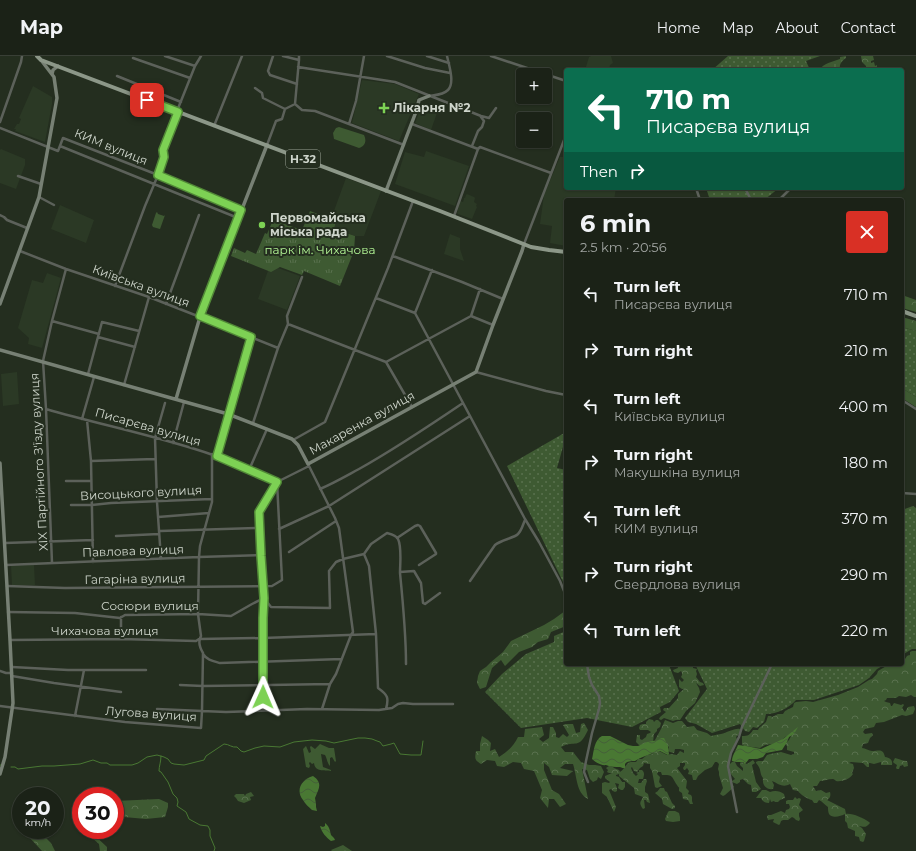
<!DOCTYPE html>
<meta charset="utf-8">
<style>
:root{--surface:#1b2217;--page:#242a20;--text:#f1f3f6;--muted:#a0a4a1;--line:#393f36}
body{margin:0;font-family:Montserrat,sans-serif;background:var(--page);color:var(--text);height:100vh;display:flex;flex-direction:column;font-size:15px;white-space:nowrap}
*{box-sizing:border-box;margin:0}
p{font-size:13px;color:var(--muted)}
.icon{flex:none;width:22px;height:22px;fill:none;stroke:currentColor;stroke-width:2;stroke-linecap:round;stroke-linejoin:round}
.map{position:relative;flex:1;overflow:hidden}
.panel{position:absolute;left:564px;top:142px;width:340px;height:468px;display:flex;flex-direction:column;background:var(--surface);border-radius:4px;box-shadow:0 1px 3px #0004,0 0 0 1px var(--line)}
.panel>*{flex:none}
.guide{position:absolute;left:564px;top:12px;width:340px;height:122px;border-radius:4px;box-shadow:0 1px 3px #0004,0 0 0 1px var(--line);background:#0b6e4f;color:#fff;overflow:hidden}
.buttons{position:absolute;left:516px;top:12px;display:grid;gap:8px}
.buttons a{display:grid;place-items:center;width:36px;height:36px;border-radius:4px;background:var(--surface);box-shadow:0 1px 3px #0004,0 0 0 1px var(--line);font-size:20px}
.speed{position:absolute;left:12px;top:731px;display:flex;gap:8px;font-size:20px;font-weight:700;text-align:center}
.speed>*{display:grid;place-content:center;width:52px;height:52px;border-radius:50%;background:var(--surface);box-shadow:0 1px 3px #0004,0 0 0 1px var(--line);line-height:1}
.speed small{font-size:10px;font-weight:400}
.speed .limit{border:6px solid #d22;background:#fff;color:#111}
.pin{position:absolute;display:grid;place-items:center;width:34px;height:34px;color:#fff;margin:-17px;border-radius:8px;box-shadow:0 2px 6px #0006}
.me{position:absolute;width:44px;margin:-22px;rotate:1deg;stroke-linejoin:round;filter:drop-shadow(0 0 3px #0008)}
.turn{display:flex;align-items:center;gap:14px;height:84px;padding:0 16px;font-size:18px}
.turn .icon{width:52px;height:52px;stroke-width:2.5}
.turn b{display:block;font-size:28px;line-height:34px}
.then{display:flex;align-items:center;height:38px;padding:0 16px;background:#0003;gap:8px;font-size:15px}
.round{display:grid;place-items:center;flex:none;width:42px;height:42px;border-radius:4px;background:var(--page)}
.head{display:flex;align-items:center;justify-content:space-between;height:68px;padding:0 16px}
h1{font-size:24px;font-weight:700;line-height:30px}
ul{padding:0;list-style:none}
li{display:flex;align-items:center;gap:12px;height:56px;padding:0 16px}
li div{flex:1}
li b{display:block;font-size:15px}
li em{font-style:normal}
header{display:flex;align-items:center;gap:24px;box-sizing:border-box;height:56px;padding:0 20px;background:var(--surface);border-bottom:1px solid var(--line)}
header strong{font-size:19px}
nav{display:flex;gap:22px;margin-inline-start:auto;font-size:14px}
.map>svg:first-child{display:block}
</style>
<header>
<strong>Map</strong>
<nav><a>Home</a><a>Map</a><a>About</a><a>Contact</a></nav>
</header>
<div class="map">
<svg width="916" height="795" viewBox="0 0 916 795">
<defs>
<pattern id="forest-crowns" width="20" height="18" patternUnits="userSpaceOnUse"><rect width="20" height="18" fill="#3e5a32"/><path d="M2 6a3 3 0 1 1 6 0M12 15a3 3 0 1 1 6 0" fill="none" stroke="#59714e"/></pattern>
<pattern id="wetland-marsh" width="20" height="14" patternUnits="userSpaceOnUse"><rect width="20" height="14" fill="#3e5a32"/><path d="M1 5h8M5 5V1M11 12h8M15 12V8" fill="none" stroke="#59714e"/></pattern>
<pattern id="park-tufts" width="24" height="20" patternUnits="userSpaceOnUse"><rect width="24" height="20" fill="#3e5a32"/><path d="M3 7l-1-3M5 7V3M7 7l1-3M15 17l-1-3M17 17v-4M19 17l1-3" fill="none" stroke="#59714e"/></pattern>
<pattern id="garden-dots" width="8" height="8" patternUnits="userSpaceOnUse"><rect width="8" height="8" fill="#3e5a32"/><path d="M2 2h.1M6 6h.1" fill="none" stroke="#59714e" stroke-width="1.8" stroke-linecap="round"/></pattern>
<pattern id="water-waves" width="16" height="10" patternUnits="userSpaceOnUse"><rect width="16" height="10" fill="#497833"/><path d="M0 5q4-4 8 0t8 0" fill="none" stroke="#445f38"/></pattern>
</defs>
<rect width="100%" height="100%" fill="#242e1f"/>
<path fill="#2b3925" d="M591,0H611L613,7L610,9L609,14H585L589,1Z
M362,24L395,28L419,38L399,85L352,67Z
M33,30L52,41V48L45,86L15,75L16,73H14L17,68H19L21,63L19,62Z
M422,49L433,53L432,55L437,57L431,74L415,67Z
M1,93L25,103V109L16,133L0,127V94Z
M426,95L469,110L455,150L395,128L405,96L424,101Z
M560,101H566V132H616L614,144H566V190L550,187L552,170L540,168L544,139Z
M346,122L381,135L364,180H355L334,173L336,165L331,163Z
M467,138L474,141L475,142L474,146L477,148L476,150L477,151L472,163L458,158L457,157L460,145L463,146L464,143V142H465L466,139Z
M60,149L94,164L86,187L51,173Z
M450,178L460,182V193L464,205L444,198Z
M270,209L300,220L287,254L258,243Z
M47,217L61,222L42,292L28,288L29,282L18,272L32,224L43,227Z
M17,316L19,348L3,350L1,318Z
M34,509L35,529H12L11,510Z"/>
<path fill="#3e5a32" d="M339,71L364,79C367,85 365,90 359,92L334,83L333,77L336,72Z
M320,688L329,692H334L336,705L335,706L332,701L330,702V710C327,707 327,702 325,699L321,698L323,711L331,714V715C324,714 315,716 314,707L312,708L310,706L309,707L310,710L309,712L306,711L303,693L306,690L309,697L311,696L310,691L311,690L315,693Z"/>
<path fill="url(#forest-crowns)" d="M861,0H873L874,4L871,5V7L874,6L875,10L877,9V14H866V10L862,6Z
M902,239L916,244V256L902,252Z
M902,261L916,265V275L902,271Z
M902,332L916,341V351L902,342Z
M565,555H566V570L551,576L548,583L538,586L532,591L519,596L505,610L501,604L492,612L486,631L480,633L477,627L478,620L480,615L486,611L491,606L503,596L511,585L544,569L554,563Z
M912,595H916V641H914L911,639L906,641L899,640L896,642H887L886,644L884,645L886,646L890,647L891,650H892L894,647L901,649L903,648L904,649L902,652L905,656L908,651L914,650L915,653L913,658L906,660L902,659L884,666L876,667L874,671L865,673L863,676L865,678L872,677L873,679L870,682L868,687L863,688L862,692C865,692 869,695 872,695C879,695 883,692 885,701C890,702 893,704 892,709H881V706L874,708L870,707H869V711H867L863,707L851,706L849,707L853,708L854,712L852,717L853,718C850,723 842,726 836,725C835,724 834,723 833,723C828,723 824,725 820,725L817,730H813L816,735L821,734L826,737L830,736C831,740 830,742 827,744L845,753L846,758C852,757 863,762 869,766L870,767C866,772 864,771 859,770L862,772L866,778L864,785L863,786L860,785L859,781L855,780V775L848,772L847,767L845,765V758C841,760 832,763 829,758C828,756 828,753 828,751C825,749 822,745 819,744L817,747H814L812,744C807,743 800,738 798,735L793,734L790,728C783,732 779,728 772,725L774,729L773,733C766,734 762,729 763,722C759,717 762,713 756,707V706L758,705H763L767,699L770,698L781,696L791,699L794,698V696L787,694V690L785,688L789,684L792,678L785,681L779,687L765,689L760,692L744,690L742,688V680C748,680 750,679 753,674H758L759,672L766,666L768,660H771L772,661L778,658H783L785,655L793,651L794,647L796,646L806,645L813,646L838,639L858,631L869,624L872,623L877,618L878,615L888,609L896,608L897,611L902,608V603H905L907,600L910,599V596Z
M677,608L693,609V612L697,613L696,615L697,618L696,621L700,626L703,627L704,629L700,630L696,627L699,632L700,636L695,647L686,655L680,664H676L673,665L664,662L661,664L659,663L660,661L666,656L663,654L664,652H669L678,642V638L684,633H682L679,631V623L682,626L684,624L681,621L682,619V617L681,615L678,617L674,616L673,614L678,612Z
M649,663L653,664L654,666L656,664H658L661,667L660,671L657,673V675L654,678L653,686L643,689H639L636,686L637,679H640V683L642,684L646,681L647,678L650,677L651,676L648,674H640L639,672L640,669L643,668H646V666Z
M665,664L673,667L678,665H682L687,671L694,670L697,674L707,677L711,680C714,679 717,679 721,678C727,677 734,672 740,673V677L736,681L737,683L730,700V708L732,706H735L737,710L743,715V712L740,709V707L741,706L747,708L753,704L755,707L752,709L756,726L761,733L756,736H752L751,729L748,728L743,723L740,724V726L737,728L732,726V725L735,723L730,717V710C727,717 731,725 734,731L725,739L723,740L720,738L723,732L719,719V716L718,713L719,708L717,706H715L712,711L705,714L698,720L696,724H693L692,719L688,718L689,715L687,712L685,714H684L683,712L685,709V707H680V710L677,712L687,725L686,732L689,735L688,738L691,739L692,741V745L693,748H690L688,744L683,743L682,737L679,735C679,729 680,734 677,729C671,720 674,719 662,719L661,716H658L657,718L660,721L659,726L662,730L657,732L655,731L652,715L650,712V708L644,707L643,710L640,712L637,716L634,715L632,711L631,712L633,717L636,720L638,718L636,717L639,716V714H642C645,717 644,719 643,723H639L638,727H641L644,723H646L647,725L645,731V736L648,738L650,747L647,746L646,744H644L645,752L643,753C638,746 641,746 643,741L635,738L634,732L619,720V718L616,719V720L619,721L622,726H625V731L623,734H621L618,732L619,728L615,727L617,732V735L615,736L613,735L611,733L609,734L616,751L614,756L607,741L602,737V727L605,726L609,727L610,726L605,722V720L612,717H609L607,716L608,714L606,712L609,710L613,711L614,712L619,714L620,716C621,715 623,714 624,712C629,706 627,706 636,706L638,703H642L647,699L652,698L656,695H659L667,699L671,698L677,699L680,695L684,697V694L680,693H675L674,697L670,696L668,695L669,691C665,687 659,687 655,684L661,673Z
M584,667L588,674C578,695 576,683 561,691L565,696H573L581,706L589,709H595L601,710L604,716L601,723L598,721L597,724L593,726L590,723L587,714L582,713L588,743C576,737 577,720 573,708H565L560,712L573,715L567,720L552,719L549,711L544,707V714L552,734L559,738L566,748L560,751L554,743H549L548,752L540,742L542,734L534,715L524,713L521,707L513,706L504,711L497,710L495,705L487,704L481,708C474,704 475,702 476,695H480V688L482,680L488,684L491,687L490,695L495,693L499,701C507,696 514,690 518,681H524L525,673L542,671L544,679L539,683L543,686L549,682L550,671H553L556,677V681L559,682L563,678L567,681L569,679L563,669L566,668H573L576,677L580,676L581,668Z
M895,702C900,703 903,705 907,705L908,710L904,711L903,709L900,710L899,713H897L896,712L897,709L894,707L893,706Z
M660,732H664L665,735L667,736L672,747L675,750V752L672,753L663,748L662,743L655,737L658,735Z
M762,734H766L770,736C775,734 780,735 784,738L785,742L780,744L778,746H775L774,745L771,746L770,743L769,747C765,747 763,746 761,742H756Z
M251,736L254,740L250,741L251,744L244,747L238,745L236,742L234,740L236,738H244L245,740L246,738Z
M795,741L797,743L799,742L801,743L799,749L803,754L799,757V760L800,763L799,765L796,764L794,762L792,761L788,764H783L781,765L780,768L779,769L773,766L774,763L768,764L767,761L768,759H771L781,755L785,757L786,754L789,753L790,751L789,748H786V745L788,744H793Z
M159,743L168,747V751L165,761L146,763L124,761H115V745Z
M669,755H675L679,757L680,761V765L673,766L666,765L665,763L668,756Z
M21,761V774H31L32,779L44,780L51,787L55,795H42L29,781L26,778H22L19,771Z
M91,776L107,791V795H100L99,788L90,780Z
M343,789L352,795H332L331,794Z"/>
<path fill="url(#wetland-marsh)" d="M846,0V2C843,4 839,8 840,12L836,14H819C824,7 832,6 840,3V1Z"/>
<path fill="url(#park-tufts)" d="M310,155L336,165L334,173L355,180L354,195L340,230L304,215L302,219L280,211L271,216L231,200L234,192L245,197L247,194L256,198L265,177L267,178L273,164L302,174Z
M156,157L157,156L158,158L164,160L165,159L160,173L153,171L152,169Z"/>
<path fill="url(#garden-dots)" d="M728,0H820L806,5L810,14H712Z
M706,132H779L764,144H710Z
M902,271L916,275V341L902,332Z
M566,376V380L557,412L566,414V532L507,410Z
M913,450L916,452V593H912L902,599V454Z
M566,575V608H670L669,609L679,635L670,646L660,651L661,656L632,671L587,662L521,672L485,636L502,618L526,598L554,586V580Z
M695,608H886L877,613L869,622L859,629L814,644H796C789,652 777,658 766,658L764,666L757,672L753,671L749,676L745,675L740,668L712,677L696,668L688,666L685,662L707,633Z"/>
<path fill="url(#water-waves)" d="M798,671L794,678L789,681L787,686L782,694L766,697L763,701L757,703H749L745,708L743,706H735L732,705C732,700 736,694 738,689L746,690L761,693L783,683Z
M602,680H610L628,689L633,690H638L647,686L658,684L661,682H664L668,690L669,698L668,699L660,695C655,696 639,702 635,705C631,705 627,705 625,708V712C623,712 622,712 620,711C615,711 611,711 606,709C602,710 595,706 592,703C594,695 594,684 602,680Z
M313,720C323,727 319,732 315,742L316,748V751L317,755L312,754C309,751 305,748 303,744C295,734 302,723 313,720Z
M325,767C329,770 330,774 331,779L334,782L335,784L331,785C326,781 322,777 320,770L323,771L325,770Z"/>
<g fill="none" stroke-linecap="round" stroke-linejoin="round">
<path stroke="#497833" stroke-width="1" d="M161,700C161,706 159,710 159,715L161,716L168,726L173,738L177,742L178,746L177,750L186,756L189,763L200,769L208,770L210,774V780L215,792L214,795
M0,709H1
M11,711H15L18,713L42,710H54L80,708L93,704L101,707H107L110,709H132L138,707L147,701L157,699L164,701L168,703L171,707L174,708L184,709L204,704L206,700L224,688C229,688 232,692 237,691L241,695L244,696L255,692L264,690L280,691L294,686L312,684L326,685L334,687L358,682H365L372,683L377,685L380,686L383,690L391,688L394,687L400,698L411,699H421L423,685"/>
<path stroke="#5c615a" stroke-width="2.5" d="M165,0L195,10
M273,0L268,15L270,19L297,28
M387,0L425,12L450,17
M427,0L449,7
M491,0L566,25
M133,2L190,22
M299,4V0
M298,11L395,26L481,60L489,62L496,52
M117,20L181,46
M255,32L262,37L263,42L285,53
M429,40C435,39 443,39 448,34C455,27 449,9 447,0
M295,48L302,54L315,55L404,89
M177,55L195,10L201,0
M0,66L21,6L22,0
M349,68L356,45L364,0
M412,68L478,93
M214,70L242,0
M0,72L58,95L63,82L158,119L241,154
M267,89L276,65L282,63L285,53L295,48L299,4L283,0
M60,90L238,162
M472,90L478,75L482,71L484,65L481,61
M18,120L41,128
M696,132L700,144
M745,132L751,144
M39,141L54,149
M779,144L791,132
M0,159L4,161L7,164L27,172
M454,160L478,93L480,91L551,117
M524,188L566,79
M20,195L66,213L149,241L200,261L278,292
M393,200L462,226L503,243
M432,214L415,257L525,463L539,486L560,525L566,540
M115,230L145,150L158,119L164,101L163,94L178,56
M376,242L415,257
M166,248L199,159
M471,260L493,269
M52,265L99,278
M288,268L386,306L412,351
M98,281L135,291
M386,306L471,260L480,233
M476,316L546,335L566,339
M88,318L102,266L139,275
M124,329L149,241
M902,344L916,353
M46,353C101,369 158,380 213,399C235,406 256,417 277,426L309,410
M82,363L94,321
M87,364L91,405L93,506
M253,367L278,292L288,268L287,260L302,221
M293,384L325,366L388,212L413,145
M173,387L184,346
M217,400L251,281
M91,405L155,403
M308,408L335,462L339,472L353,576L351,579L336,618L330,628L322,653
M249,414L267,373
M66,425H91
M320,433C334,427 346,420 359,413C395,393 429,370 463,347
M902,437L916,438
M71,449H92L111,447L211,443
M158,461L209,457
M279,473L329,450L470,360
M160,475L259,472
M116,480L159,478
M397,482L415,470L418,469L420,470L436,497V498L419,509
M5,487L93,484
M289,496L336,465
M364,498L369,510L376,578L378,632C388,639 389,642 386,653
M161,503L157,446L155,382L165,347
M52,507L46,353L43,305L52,265L66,213
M6,509L199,501L261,499
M400,516L414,515L421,527L423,547L425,548L440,537
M470,525L495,489C501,484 514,482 518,478C522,474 523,468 525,464
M7,530L65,532L272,530L282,524L277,426
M8,556L75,557L120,562L125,559L198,558L231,560L252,548L264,542L271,551L330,552L329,515L336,506L343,503L364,498L371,488L387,477C391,478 396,479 398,483C402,491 400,508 400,517C403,547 406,578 406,608
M121,583V561
M10,584L121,583L196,585L199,583L263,582L376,578
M203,598C207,604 213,605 220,607L341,603
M587,608L589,621L592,629L599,640L600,647L599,653L592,677L586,705L584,716L588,726
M12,611L68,614H146
M0,615L6,617H12
M12,620L54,627L121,636
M180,629L203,630L330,628
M0,650L125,666L201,672L202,655L226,656L307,653L379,654L392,652L398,648L403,647L413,648H453
M157,653L202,655L203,597C200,592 198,585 201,580L198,558L199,501L200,490L212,446V398
M263,654L264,605L263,562L264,542L261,499L259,456L277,427
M75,660L84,614
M737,756L728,710L731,697L739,681L742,671L772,608"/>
<path stroke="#778074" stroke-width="3.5" d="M52,18L53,14L58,10
M386,135L417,53L419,44L429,40
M0,248L39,141L57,42L54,21L41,4
M0,294L228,358L292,383L298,389L308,408L476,316L493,269L522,195L524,188
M176,343L200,261L267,89
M0,407L10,584L13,647L5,701L0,718"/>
<path stroke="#8c9788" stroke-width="4" d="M37,0L41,4L440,155L531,191L549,194L566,196
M902,255L916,260"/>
</g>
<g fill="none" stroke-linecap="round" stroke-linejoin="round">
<defs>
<path id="route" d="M147,44L178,56L163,94L164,101L158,119L241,154L200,260L251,281L217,400L277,426L259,456L261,500L264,542L263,562V641"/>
</defs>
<use href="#route" stroke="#518837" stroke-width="10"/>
<use href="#route" stroke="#7dd154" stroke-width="7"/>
</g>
<g fill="#7dd154" stroke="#242e1f" stroke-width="1.5">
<path d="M382 46h4v4h4v4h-4v4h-4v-4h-4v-4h4z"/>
<circle cx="262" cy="169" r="4"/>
</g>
<g text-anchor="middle" stroke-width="4" stroke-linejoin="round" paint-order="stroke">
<rect fill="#242e1f" stroke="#9ba397" stroke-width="1" x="286" y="94" width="34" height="18" rx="3"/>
<g font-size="11" font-weight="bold" fill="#ced5cb">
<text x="303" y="107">Н-32</text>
</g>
<g font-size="12" font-weight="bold" fill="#ced5cb" stroke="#242e1f" text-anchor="start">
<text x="393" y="56">Лікарня №2</text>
<text x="270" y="166">Первомайська<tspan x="270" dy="14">міська рада</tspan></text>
</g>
<g font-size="12" fill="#ced5cb" stroke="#242e1f">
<text transform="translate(111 91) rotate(22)" y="4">КИМ вулиця</text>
<text transform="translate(141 230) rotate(20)" y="4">Київська вулиця</text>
<text transform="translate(362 367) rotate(-29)" y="4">Макаренка вулиця</text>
<text transform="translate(148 371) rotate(16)" y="4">Писарєва вулиця</text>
<text transform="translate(39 406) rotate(-93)" y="4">XIX Партійного З'їзду вулиця</text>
<text transform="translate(141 437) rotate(-3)" y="4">Висоцького вулиця</text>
<text transform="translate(133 495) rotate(-2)" y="4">Павлова вулиця</text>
<text transform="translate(135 523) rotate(-1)" y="4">Гагаріна вулиця</text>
<text x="150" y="554">Сосюри вулиця</text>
<text x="105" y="579">Чихачова вулиця</text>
<text transform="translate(151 658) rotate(4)" y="4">Лугова вулиця</text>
</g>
<g font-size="12" fill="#b3f696" stroke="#242e1f">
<text x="320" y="198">парк ім. Чихачова</text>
</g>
</g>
</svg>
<div class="buttons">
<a>+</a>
<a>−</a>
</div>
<div class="speed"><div>20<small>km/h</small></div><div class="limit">30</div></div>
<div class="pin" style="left:147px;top:44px;background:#d93025"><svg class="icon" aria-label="arrive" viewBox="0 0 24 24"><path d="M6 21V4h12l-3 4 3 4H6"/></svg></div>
<svg class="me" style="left:263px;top:641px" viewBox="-20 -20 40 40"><path d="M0-17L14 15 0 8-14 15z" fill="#7dd154" stroke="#fff" stroke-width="4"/></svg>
<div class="guide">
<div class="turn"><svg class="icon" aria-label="left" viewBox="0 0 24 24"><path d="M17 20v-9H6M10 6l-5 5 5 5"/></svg><div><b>710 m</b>Писарєва вулиця</div></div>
<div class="then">Then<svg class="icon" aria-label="right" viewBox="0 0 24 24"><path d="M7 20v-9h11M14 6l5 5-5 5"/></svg></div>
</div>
<section class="panel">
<div class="head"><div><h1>6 min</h1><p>2.5 km · 20:56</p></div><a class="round" style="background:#d93025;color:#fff"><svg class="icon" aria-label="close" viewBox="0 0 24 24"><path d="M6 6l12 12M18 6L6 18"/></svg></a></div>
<ul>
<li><svg class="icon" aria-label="left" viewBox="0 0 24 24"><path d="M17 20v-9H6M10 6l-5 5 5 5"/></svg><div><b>Turn left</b><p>Писарєва вулиця</p></div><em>710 m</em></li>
<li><svg class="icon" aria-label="right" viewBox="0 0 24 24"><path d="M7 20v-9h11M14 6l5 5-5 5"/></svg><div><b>Turn right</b></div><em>210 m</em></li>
<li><svg class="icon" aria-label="left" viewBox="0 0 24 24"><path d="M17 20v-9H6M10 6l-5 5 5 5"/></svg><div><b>Turn left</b><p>Київська вулиця</p></div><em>400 m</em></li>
<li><svg class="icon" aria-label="right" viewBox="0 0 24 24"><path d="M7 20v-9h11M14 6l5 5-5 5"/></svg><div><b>Turn right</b><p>Макушкіна вулиця</p></div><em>180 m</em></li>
<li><svg class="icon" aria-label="left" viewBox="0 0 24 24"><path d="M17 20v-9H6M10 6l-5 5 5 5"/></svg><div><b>Turn left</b><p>КИМ вулиця</p></div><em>370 m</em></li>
<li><svg class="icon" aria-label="right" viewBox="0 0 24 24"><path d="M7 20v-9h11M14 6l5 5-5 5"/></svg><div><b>Turn right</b><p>Свердлова вулиця</p></div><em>290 m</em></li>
<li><svg class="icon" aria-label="left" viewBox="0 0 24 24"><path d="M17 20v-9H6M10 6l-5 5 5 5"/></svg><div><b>Turn left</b></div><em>220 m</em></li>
</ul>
</section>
</div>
